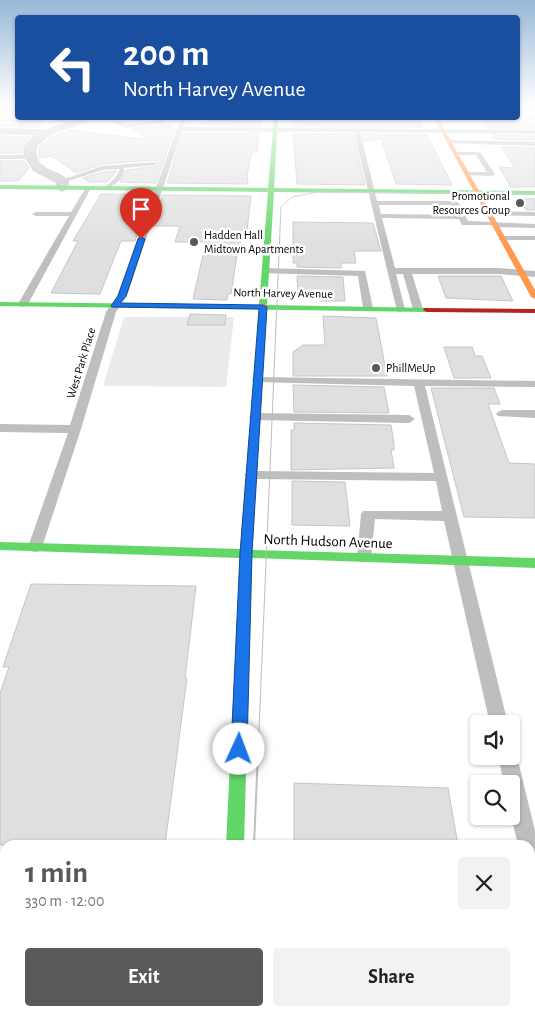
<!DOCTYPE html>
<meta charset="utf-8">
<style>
:root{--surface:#fff;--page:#f2f2f2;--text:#222;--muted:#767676;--accent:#595959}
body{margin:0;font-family:"Alegreya Sans",sans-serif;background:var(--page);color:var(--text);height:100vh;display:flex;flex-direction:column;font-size:19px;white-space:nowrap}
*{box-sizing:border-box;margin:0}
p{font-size:16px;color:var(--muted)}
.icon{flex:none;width:28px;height:28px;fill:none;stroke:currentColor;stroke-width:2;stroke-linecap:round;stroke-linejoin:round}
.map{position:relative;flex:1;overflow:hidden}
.sheet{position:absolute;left:0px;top:840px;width:535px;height:176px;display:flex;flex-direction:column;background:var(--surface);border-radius:15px 15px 0 0;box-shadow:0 1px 4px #0004}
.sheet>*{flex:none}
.banner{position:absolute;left:15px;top:15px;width:505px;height:105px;border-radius:5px;box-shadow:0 1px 4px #0004;background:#1a4fa0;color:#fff;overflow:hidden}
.buttons{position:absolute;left:470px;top:715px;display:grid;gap:10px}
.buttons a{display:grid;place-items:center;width:50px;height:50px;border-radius:5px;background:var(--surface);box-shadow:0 1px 4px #0004;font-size:25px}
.pin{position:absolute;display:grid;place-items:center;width:42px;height:42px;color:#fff;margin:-51px -21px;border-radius:50% 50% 50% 0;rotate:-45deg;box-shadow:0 0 5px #0007}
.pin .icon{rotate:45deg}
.me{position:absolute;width:55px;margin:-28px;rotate:2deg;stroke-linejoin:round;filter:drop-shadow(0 0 4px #0008)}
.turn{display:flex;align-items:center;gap:18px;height:105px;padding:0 25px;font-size:22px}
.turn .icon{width:65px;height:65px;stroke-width:2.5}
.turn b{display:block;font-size:35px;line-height:42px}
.round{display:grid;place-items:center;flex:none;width:52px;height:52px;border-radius:5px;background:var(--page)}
.head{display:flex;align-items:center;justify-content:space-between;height:85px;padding:0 25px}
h1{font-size:30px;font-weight:600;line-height:38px;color:var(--accent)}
.primary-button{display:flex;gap:10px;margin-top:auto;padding:10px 25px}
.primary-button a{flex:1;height:58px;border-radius:5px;background:var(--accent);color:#fff;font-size:20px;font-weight:600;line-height:58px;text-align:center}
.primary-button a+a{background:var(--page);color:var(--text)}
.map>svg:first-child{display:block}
</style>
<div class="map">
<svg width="535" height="1016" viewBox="0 0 535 1016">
<rect width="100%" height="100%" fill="#fff"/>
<path fill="#ebebeb" d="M124,317H234L226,387L103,386Z"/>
<path fill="#dfdfdf" stroke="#c6c6c6" d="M0,115H18V118H46L37,127L0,126Z
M210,118H261V121L260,126L207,125Z
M301,118H418L423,127L292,126V121H301Z
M482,118H535V128H488Z
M165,122L175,129L156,183L120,182L127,170L157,166L159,164L154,160L102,164L76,173L52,156L40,158L39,155V148L51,137L71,130L150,140L133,129Z
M183,133H259L257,152H252L247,175L248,184L167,183Z
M293,134H353L365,185L297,184Z
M362,134L427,135L452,185L396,184L381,138L364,142Z
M493,135L535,136V140L496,139Z
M0,136L30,137L23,145L21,153H0Z
M501,147L535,148V187H511L499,167L515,168Z
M0,161H24L29,168L18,181H0Z
M117,171L107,182H89L83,178L103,172Z
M101,194L151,195L135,241H121L100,294L51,293L78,241H73Z
M163,195L251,196L247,230H242L241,242H239L231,294H228L227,300L193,299L206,242H175L180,226H152Z
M519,199H535V210H526Z
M293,222L373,223L381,251H354L356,263H341V268L297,267V263H293Z
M297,276L343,277L345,301H321V298L298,297Z
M438,276H501L513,301L446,298Z
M190,314L226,315L225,325H187Z
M323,316L376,318L387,376H293V352L303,345H325Z
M444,347H472L475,356H482L491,378H454Z
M293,385L384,387L389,413L294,412Z
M431,388H494L500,404H488L509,463L535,464V518L464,517Z
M294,423L391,425L394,444V450H391L394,468L291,470V430H294Z
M292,481L345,482L350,526L292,525Z
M31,584L196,586L185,678H187L165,845H0V693L9,667H3Z
M294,783L448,788L458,845H294Z"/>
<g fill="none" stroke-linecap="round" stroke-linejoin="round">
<path fill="#bebebe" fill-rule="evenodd" d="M0,109H18V113H0Z
M52,118L73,122L70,124L50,119Z
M104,118H111L128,124L157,121V118H161L163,122L127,128Z
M181,118H186L183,127L535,130V134L360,132L377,201H455L459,203L468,221L535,224V228L495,227L491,225H462L459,219L382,218L395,268H499L535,271V277L499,274H412L423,309L418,312L413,309L403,274H396L405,309L400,312L397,311L354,132L182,131L127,296L116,312L81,429L42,547L40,551L35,552L30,551L28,547L68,433L0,432V424L70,425L106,312L117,296ZM379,205H452L457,215L381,214Z
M450,140L535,142V146L448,143Z
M454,152H480L495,174L492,176L466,175L465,174L468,172H487L476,155H456Z
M0,155H30L33,157L30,159H0Z
M154,162L157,164L156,165L123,168L125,170L120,180L107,190L104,188L115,178L120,169L103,170L62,183L59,181L102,166Z
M86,187L91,188L28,304L23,307L20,306L18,304L69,216H36L32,214L36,212H71Z
M486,211L535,212V216L489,215L485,213Z
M499,236H535V240H499Z
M265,268L365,271L373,308L368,311L363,308L358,276L262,273V269Z
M258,377L535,381V387L425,386L508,724H490L444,521L375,519L371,557L369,561L364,562L359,561L357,557L361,514L363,511H442L436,481L251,479L244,475L251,471L434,473L414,386L254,382L252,380L254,378Z
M502,410H535V418L498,416L496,414L498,412Z
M255,413L409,415L415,419L409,423L251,420L249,417Z
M511,749L517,756L535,831V885L530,883V845H518L511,816V784H504L498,756H511Z"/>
<path fill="#bebebe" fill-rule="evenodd" d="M78,118H94L93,120L50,135L37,147C34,172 57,167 69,181V188L62,192L55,188L56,183L33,171L23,155L24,146L34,135L0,134V128L46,129Z"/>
<path fill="#63d668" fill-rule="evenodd" d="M518,108H535V110H518Z
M274,118H278L274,188L535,191V195L274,192L267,305L430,308L431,310L427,312L0,306V302L259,305L268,192L0,189V185L268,188Z
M247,533L251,534L253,537L252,550L535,558V568L252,558L244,845H226L240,558L0,550V542L241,549L243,534Z
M219,1011H239V1016H219Z"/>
<path fill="#ff974d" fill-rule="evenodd" d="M434,118H438L535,290V299L531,297Z
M260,303L267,305L253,537L251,540H243L241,537Z"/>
<path fill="#b3261e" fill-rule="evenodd" d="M424,308L535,309V313L427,312L423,310Z"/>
<path stroke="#bebebe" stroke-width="1" d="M518,107H535
M258,753L281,207L292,197L318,192L535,194"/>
<path stroke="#bebebe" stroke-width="2" d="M254,845L258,752
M247,1011V1016"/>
</g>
<linearGradient id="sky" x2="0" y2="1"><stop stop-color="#97b8d7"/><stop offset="0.43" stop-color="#fff"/><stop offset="1" stop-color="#fff" stop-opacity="0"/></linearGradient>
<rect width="535" height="247" fill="url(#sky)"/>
<path fill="#1a73e8" stroke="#114b97" d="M141,237L145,239L126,296L120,303L263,305L267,307L252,553L247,749L244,755L239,757L233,755L231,749L240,553L259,309L112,307L111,306L118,296L138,239Z"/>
<g fill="#595959" stroke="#fff" stroke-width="2">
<circle cx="520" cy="203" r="5"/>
<circle cx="194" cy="242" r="5"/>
<circle cx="376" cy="368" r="5"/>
</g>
<g text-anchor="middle" stroke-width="5" stroke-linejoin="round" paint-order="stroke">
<g font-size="12" fill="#000" stroke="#fff" text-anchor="start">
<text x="510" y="200" text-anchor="end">Promotional<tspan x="510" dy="14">Resources Group</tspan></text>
<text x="204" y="239">Hadden Hall<tspan x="204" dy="14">Midtown Apartments</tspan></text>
<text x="386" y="372">PhillMeUp</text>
</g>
<g font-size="12" fill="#000" stroke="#fff">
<text transform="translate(283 293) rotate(1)" y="4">North Harvey Avenue</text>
<text transform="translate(81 363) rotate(-73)" y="4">West Park Place</text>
</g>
<g font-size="15" fill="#000" stroke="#fff">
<text transform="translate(328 541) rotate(2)" y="5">North Hudson Avenue</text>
</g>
</g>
</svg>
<div class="buttons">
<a><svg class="icon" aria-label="sound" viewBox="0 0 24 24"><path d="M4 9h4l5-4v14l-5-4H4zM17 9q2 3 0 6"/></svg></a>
<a><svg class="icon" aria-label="search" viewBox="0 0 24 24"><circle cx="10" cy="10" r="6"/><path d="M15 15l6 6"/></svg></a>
</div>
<div class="pin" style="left:141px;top:239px;background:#d93025"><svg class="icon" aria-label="arrive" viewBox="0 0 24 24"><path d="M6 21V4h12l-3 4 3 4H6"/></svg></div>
<svg class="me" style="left:239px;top:749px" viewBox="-20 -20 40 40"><circle r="19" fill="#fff"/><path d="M0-13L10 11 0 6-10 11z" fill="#1a73e8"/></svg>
<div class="banner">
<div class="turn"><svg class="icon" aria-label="left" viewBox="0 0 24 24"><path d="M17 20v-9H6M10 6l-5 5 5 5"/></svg><div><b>200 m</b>North Harvey Avenue</div></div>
</div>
<section class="sheet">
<div class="head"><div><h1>1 min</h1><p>330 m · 12:00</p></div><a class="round"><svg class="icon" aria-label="close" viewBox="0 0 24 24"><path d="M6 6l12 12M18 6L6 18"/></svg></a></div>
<div class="primary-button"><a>Exit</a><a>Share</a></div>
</section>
</div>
